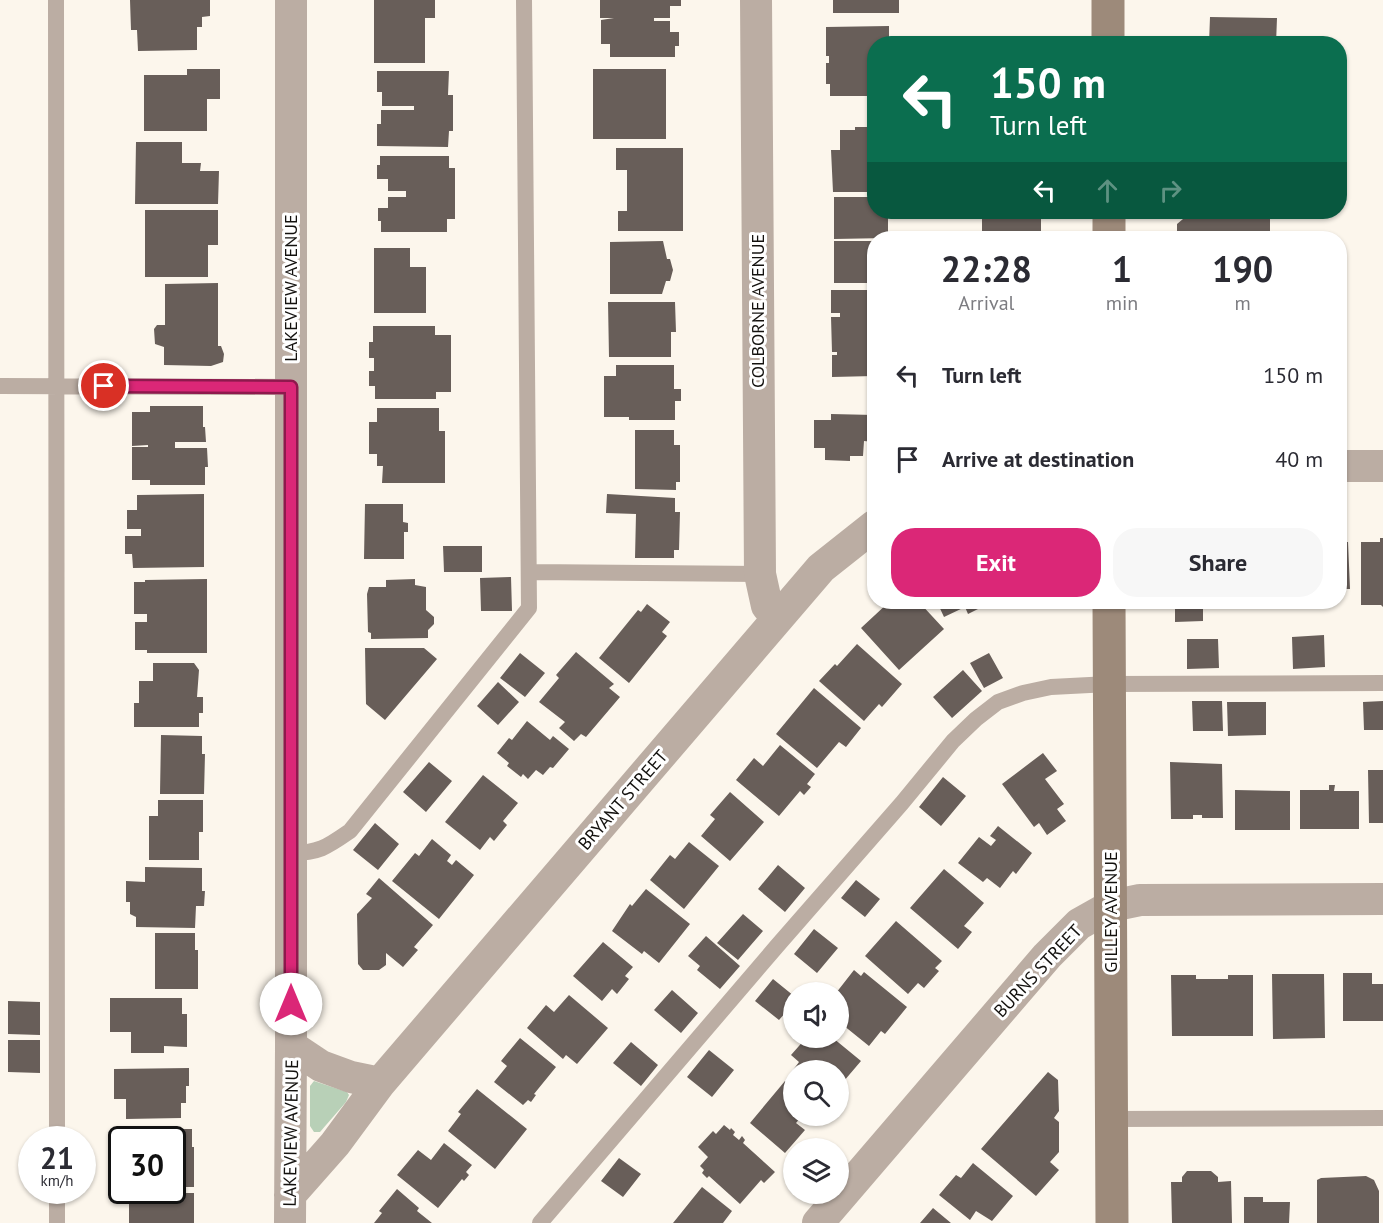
<!DOCTYPE html>
<style>
:root{--surface:#fff;--page:#f7f7f7;--text:#2b2b33;--muted:#7c7c81;--accent:#db2777}
body{margin:0;font-family:"PT Sans",sans-serif;background:var(--page);color:var(--text);height:100vh;display:flex;flex-direction:column;font-size:22px;white-space:nowrap}
*{box-sizing:border-box;margin:0}
p{font-size:20px;color:var(--muted)}
.icon{flex:none;width:33px;height:33px;fill:none;stroke:currentColor;stroke-width:2;stroke-linecap:round;stroke-linejoin:round}
.map{position:relative;flex:1;overflow:hidden}
.drawer{position:absolute;left:867px;top:231px;width:480px;height:378px;display:flex;flex-direction:column;background:var(--surface);border-radius:24px;box-shadow:0 2px 4px #0004}
.drawer>*{flex:none}
.banner{position:absolute;left:867px;top:36px;width:480px;height:183px;border-radius:24px;box-shadow:0 2px 4px #0004;background:#0b6e4f;color:#fff;overflow:hidden}
.fabs{position:absolute;left:783px;top:982px;display:grid;gap:12px}
.fabs a{display:grid;place-items:center;width:66px;height:66px;border-radius:50%;background:var(--surface);box-shadow:0 2px 4px #0004;font-size:30px}
.speed{position:absolute;left:18px;top:1126px;display:flex;gap:12px;font-size:30px;font-weight:700;text-align:center}
.speed>*{display:grid;place-content:center;width:78px;height:78px;border-radius:50%;background:var(--surface);box-shadow:0 2px 4px #0004;line-height:1}
.speed small{font-size:15px;font-weight:400}
.speed .limit{border:3px solid #111;border-radius:9px;background:#fff;color:#111}
.pin{position:absolute;display:grid;place-items:center;width:51px;height:51px;color:#fff;margin:-26px;border:3px solid #fff;border-radius:50%;box-shadow:0 2px 6px #0007}
.me{position:absolute;width:66px;margin:-33px;rotate:0deg;stroke-linejoin:round;filter:drop-shadow(0 0 4px #0008)}
.turn{display:flex;align-items:center;gap:21px;height:126px;padding:0 24px;font-size:27px}
.turn .icon{width:78px;height:78px;stroke-width:2.5}
.turn b{display:block;font-size:42px;line-height:51px}
.lanes{display:flex;align-items:center;height:57px;padding:0 24px;background:#0003;justify-content:center;gap:30px;direction:ltr}
.lanes .off{opacity:.35}
.eta{display:flex;justify-content:space-evenly;align-items:center;height:102px;text-align:center}
.eta b{font-size:36px;font-weight:700;line-height:42px}
.primary-button{display:flex;gap:12px;margin-top:auto;padding:12px 24px}
.primary-button a{flex:1;height:69px;border-radius:24px;background:var(--accent);color:#fff;font-size:24px;font-weight:700;line-height:69px;text-align:center}
.primary-button a+a{background:var(--page);color:var(--text)}
ul{padding:0;list-style:none}
li{display:flex;align-items:center;gap:18px;height:84px;padding:0 24px}
li div{flex:1}
li b{display:block;font-size:22px}
li em{font-style:normal}
.map>svg:first-child{display:block}
</style>
<div class="map">
<svg width="1383" height="1223" viewBox="0 0 1383 1223">
<rect width="100%" height="100%" fill="#fcf6ec"/>
<path fill="#b8d0b7" d="M314,1081L347,1092L349,1095L346,1102L320,1132H314L310,1126V1086Z"/>
<path fill="#685e59" d="M130,0H210V16L202,17V27H197V50L138,51L137,30H131Z
M374,0H435V18H425V63H374Z
M600,0H681V6H670V18H654V21H670V32H679V46H675V57H610V44H601V20L614,18H600Z
M833,0H899V13H833Z
M1210,17L1277,18L1276,44H1209Z
M889,26V44H874V96H830V84H826V63H829V56H826V27Z
M187,69H220V99H207V131H144V75H187Z
M593,69H666V139H593Z
M377,71H449L448,95H453V131H449L448,147L377,146V124H381V110H414V106H382V92H377Z
M855,127H874V192H833L831,150H840V130H855Z
M136,142H182V163H201L200,171H219L218,204H135Z
M616,148H683V231H618V211H627V170H616Z
M380,156H449V168H455V219H447V232H381V221H378V208H388V197H406V191H388V179H377V165H380Z
M834,197H874V212H888V238L834,239Z
M145,210H218V245H208V277H145Z
M982,212H1041V233H1036V238H982Z
M1179,212H1261V215H1179Z
M1183,219H1270V238H1177V224Z
M663,241L667,259H670L673,270L670,281H666L662,294H610V242Z
M834,241H874V283H834Z
M374,248H410V267H426V313H374Z
M218,283V346H221L224,354L223,362L211,366L164,365V347L155,344L154,329L157,325H165V284Z
M831,290H874V376L832,377V355H837V352H832L831,317H840V313H831Z
M608,302H675L676,332H671V357H609Z
M373,326H435V335H451V392H436V399H375V386H369V371H374V358H369V342H373Z
M616,365H674V389H681V401H675V420H629V417H604V376H616Z
M150,406H203V427H205L206,442H175V448H207L208,467H205V485H150V480H132V447H148V445L132,446V412H150Z
M377,408H439V431H445V483H382L383,466H377V454H369V422H377Z
M831,414L874,415V442L864,441L863,456H850V461L825,460V448H814V420H831Z
M635,430H674V445H680V482H676V490L635,489Z
M204,494V567L133,568L132,554H125V536H141V529H127V510H137V495Z
M607,494L675,498V512H680L679,550H674V558H635L636,514L606,513Z
M365,504H403V522L408,523V532H404V559H364Z
M1380,538H1383V607L1381,605H1361V542H1380Z
M1340,542H1348L1350,589H1340Z
M443,546H482V572H444Z
M511,577L512,611H481L480,578Z
M207,579V653H147V650H135V622H147V614H134V582H145V580Z
M415,579V585L426,587V610L434,617V624L428,630V638L371,639V633L368,632L367,594L369,587H386V580Z
M889,602H919L944,629L899,670L861,628Z
M937,602H989L990,603L968,614L965,607L944,617Z
M1168,602H1220V603L1203,604V621L1175,622V605H1168Z
M647,604L670,622L662,632L667,636L629,683L599,658L638,610L641,612Z
M1324,635L1325,667L1293,669L1292,637Z
M1187,639H1218L1219,668L1187,669Z
M857,644L902,684L882,707L879,704L864,721L819,681L835,664L837,666Z
M365,648H424L437,659L385,720L366,704Z
M576,652L614,684L609,688L620,697L586,737L581,734L574,741L559,728L565,722L539,702L559,678L556,675Z
M520,653L545,673L525,697L500,678Z
M989,653L1003,678L984,688L970,663Z
M153,663H194L199,670L197,697H203V713H199V727H134V703H139V681H153Z
M963,670L982,691L952,718L933,697Z
M498,682L519,702L498,725L477,706Z
M814,688L861,728L846,747L839,742L817,768L776,734Z
M1192,701H1222L1223,731H1193Z
M1383,701V730H1364L1363,702Z
M1227,702H1266V735L1228,736Z
M527,721L550,740L553,736L569,749L553,768L550,767L543,775L536,770L528,779L523,774L521,777L507,766L509,763L497,753L509,738L512,740Z
M161,735L202,736V754H205L204,794H160Z
M780,745L815,774L807,784L811,787L804,795L800,791L779,816L736,780L754,758L763,766Z
M1043,753L1057,771L1045,779L1064,804L1057,809L1066,821L1047,835L1039,823L1034,827L1002,784Z
M429,762L452,781L426,812L403,792Z
M1170,762L1222,764L1223,818H1202V815H1193V819H1171Z
M1368,770H1383V823H1369Z
M483,775L518,803L503,821L507,825L494,841L490,837L480,850L445,822Z
M943,777L966,796L941,826L919,807Z
M1329,785H1335L1334,791H1359V829H1300V790H1329Z
M1235,790L1290,791V830H1235Z
M730,792L764,822L730,861L701,836L715,819L710,815Z
M158,800H203V832H199V860H149V816H158Z
M375,823L399,844L378,870L353,850Z
M998,826L1032,853L1016,874L1013,871L1000,888L987,878L983,882L958,863L979,837L991,846L996,840L990,836Z
M432,839L451,855L447,861L452,865L456,860L474,875L439,919L392,881L415,853L419,856Z
M689,842L719,866L684,909L650,880L670,855L675,859Z
M778,865L805,888L785,912L758,889Z
M145,867L202,868V891H205L204,906H196L195,928L136,927V917L130,914V902H126V881L145,882Z
M944,869L984,903L964,926L972,932L958,949L910,908Z
M379,878L433,925L414,947L418,950L403,967L386,953V965L379,970H363L358,964L357,914L372,898L366,894Z
M856,880L880,899L865,917L841,898Z
M646,889L690,924L659,963L644,951L642,954L612,931L630,904L632,906Z
M743,914L763,931L738,960L717,943Z
M896,921L942,961L935,968L939,971L924,988L918,983L908,994L865,956Z
M814,929L838,948L817,973L794,954Z
M155,933H195V950H198V989H155Z
M706,936L740,966L720,989L697,970L700,966L688,956Z
M603,942L633,967L625,976L629,979L617,994L612,989L602,1001L573,976Z
M854,970L861,976L864,972L907,1007L885,1034L881,1031L869,1046L838,1021V993H836Z
M1343,973H1372V984H1383V1021H1343Z
M1272,974H1324L1325,1038L1273,1039Z
M1171,975H1196V979H1228V975H1253V1036H1172Z
M773,979L794,996V1003L779,1020L755,1001Z
M672,990L698,1013L681,1033L654,1010Z
M569,995L608,1028L577,1064L566,1055L563,1059L527,1028L546,1005L554,1012Z
M110,998H182V1014H187V1047L164,1046V1053H131V1032H110Z
M8,1001L40,1002V1035L8,1034Z
M520,1038L556,1067L534,1094L536,1095L531,1102L528,1100L523,1105L494,1082L507,1066L501,1061Z
M806,1038H833L861,1061L838,1088V1071H794V1077L790,1074L799,1062L791,1055Z
M8,1040H40V1073L8,1072Z
M631,1042L658,1065L641,1086L613,1063Z
M709,1050L734,1070L712,1097L687,1077Z
M189,1068V1086H186V1103H181V1118L126,1119V1099H114V1069Z
M1048,1072L1058,1080L1059,1111L1054,1118L1059,1122V1152L1050,1162L1059,1170L1036,1196L981,1149Z
M785,1081L794,1089V1116H802L796,1123L805,1130L785,1153L750,1123Z
M477,1089L527,1129L495,1169L448,1131L461,1114L458,1112Z
M724,1125L730,1130L731,1128L735,1132L733,1135L739,1140L742,1136L745,1140L743,1143L775,1172L764,1183L761,1180L740,1204L709,1176L707,1178L702,1173L704,1170L700,1166L708,1157L698,1147L713,1131L716,1134Z
M150,1129H192V1147H194V1187H172V1140H150Z
M444,1143L472,1165L466,1172L469,1175L464,1181L462,1179L438,1208L397,1175L418,1150L431,1160Z
M619,1158L641,1174L623,1197L601,1181Z
M973,1163L1013,1196L992,1221L976,1211L970,1220L939,1195L956,1175L961,1178Z
M1187,1171H1211L1218,1177V1182L1231,1181L1232,1223H1172L1171,1182H1182V1177Z
M1366,1176L1374,1180L1379,1191V1223H1317V1180L1321,1178Z
M702,1187L732,1211L723,1223H673Z
M397,1189L419,1208L417,1211L432,1223H374L382,1213L379,1211Z
M129,1193H194V1223H129Z
M1244,1197H1263V1202H1290L1289,1223H1244Z
M933,1208L951,1223H920Z"/>
<g fill="none" stroke-linecap="round" stroke-linejoin="round">
<path stroke="#bbada3" stroke-width="16" d="M56,0L57,1140
M0,386L291,387
M530,572L760,574
M291,853C319,853 327,847 350,831L529,608L524,0
M1112,1119L1383,1118
M57,1191V1223
M540,1223L777,946L902,803L953,741L976,719L998,702L1023,693L1051,687L1109,684L1383,683"/>
<path stroke="#bbada3" stroke-width="32" d="M756,0L760,574L767,606L778,618
M1340,466H1383
M291,1046L321,1066L351,1077L380,1083
M290,1195L335,1144L380,1083L821,568L874,526
M290,1223L291,1046V0
M818,1223L1047,956L1079,924L1111,906L1140,900L1383,899"/>
<path stroke="#9d8a7a" stroke-width="33" d="M1108,0V44
M1109,212V238
M1109,602L1112,1223"/>
</g>
<g fill="none" stroke-linecap="round" stroke-linejoin="round">
<defs>
<path id="route" d="M104,386L291,387V1004"/>
</defs>
<use href="#route" stroke="#8e194d" stroke-width="15"/>
<use href="#route" stroke="#db2777" stroke-width="10"/>
</g>
<g text-anchor="middle" stroke-width="6" stroke-linejoin="round" paint-order="stroke">
<g font-size="18" fill="#13110e" stroke="#fff">
<text transform="translate(291 288) rotate(-90)" y="6">LAKEVIEW AVENUE</text>
<text transform="translate(758 311) rotate(-90)" y="6">COLBORNE AVENUE</text>
<text transform="translate(623 800) rotate(-49)" y="6">BRYANT STREET</text>
<text transform="translate(1111 912) rotate(-90)" y="6">GILLEY AVENUE</text>
<text transform="translate(1038 971) rotate(-47)" y="6">BURNS STREET</text>
<text transform="translate(291 1133) rotate(-89)" y="6">LAKEVIEW AVENUE</text>
</g>
</g>
</svg>
<div class="fabs">
<a><svg class="icon" aria-label="sound" viewBox="0 0 24 24"><path d="M4 9h4l5-4v14l-5-4H4zM17 9q2 3 0 6"/></svg></a>
<a><svg class="icon" aria-label="search" viewBox="0 0 24 24"><circle cx="10" cy="10" r="6"/><path d="M15 15l6 6"/></svg></a>
<a><svg class="icon" aria-label="layers" viewBox="0 0 24 24"><path d="M12 4l9 5-9 5-9-5zM3 14l9 5 9-5"/></svg></a>
</div>
<div class="speed"><div>21<small>km/h</small></div><div class="limit">30</div></div>
<div class="pin" style="left:104px;top:386px;background:#d93025"><svg class="icon" aria-label="arrive" viewBox="0 0 24 24"><path d="M6 21V4h12l-3 4 3 4H6"/></svg></div>
<svg class="me" style="left:291px;top:1004px" viewBox="-20 -20 40 40"><circle r="19" fill="#fff"/><path d="M0-13L10 11 0 6-10 11z" fill="#db2777"/></svg>
<div class="banner">
<div class="turn"><svg class="icon" aria-label="left" viewBox="0 0 24 24"><path d="M17 20v-9H6M10 6l-5 5 5 5"/></svg><div><b>150 m</b>Turn left</div></div>
<div class="lanes"><svg class="icon" aria-label="left" viewBox="0 0 24 24"><path d="M17 20v-9H6M10 6l-5 5 5 5"/></svg><svg class="icon off" aria-label="ahead" viewBox="0 0 24 24"><path d="M12 20V5M6 11l6-6 6 6"/></svg><svg class="icon off" aria-label="right" viewBox="0 0 24 24"><path d="M7 20v-9h11M14 6l5 5-5 5"/></svg></div>
</div>
<section class="drawer">
<div class="eta">
<div><b>22:28</b><p>Arrival</p></div>
<div><b>1</b><p>min</p></div>
<div><b>190</b><p>m</p></div>
</div>
<ul>
<li><svg class="icon" aria-label="left" viewBox="0 0 24 24"><path d="M17 20v-9H6M10 6l-5 5 5 5"/></svg><div><b>Turn left</b></div><em>150 m</em></li>
<li><svg class="icon" aria-label="arrive" viewBox="0 0 24 24"><path d="M6 21V4h12l-3 4 3 4H6"/></svg><div><b>Arrive at destination</b></div><em>40 m</em></li>
</ul>
<div class="primary-button"><a>Exit</a><a>Share</a></div>
</section>
</div>
